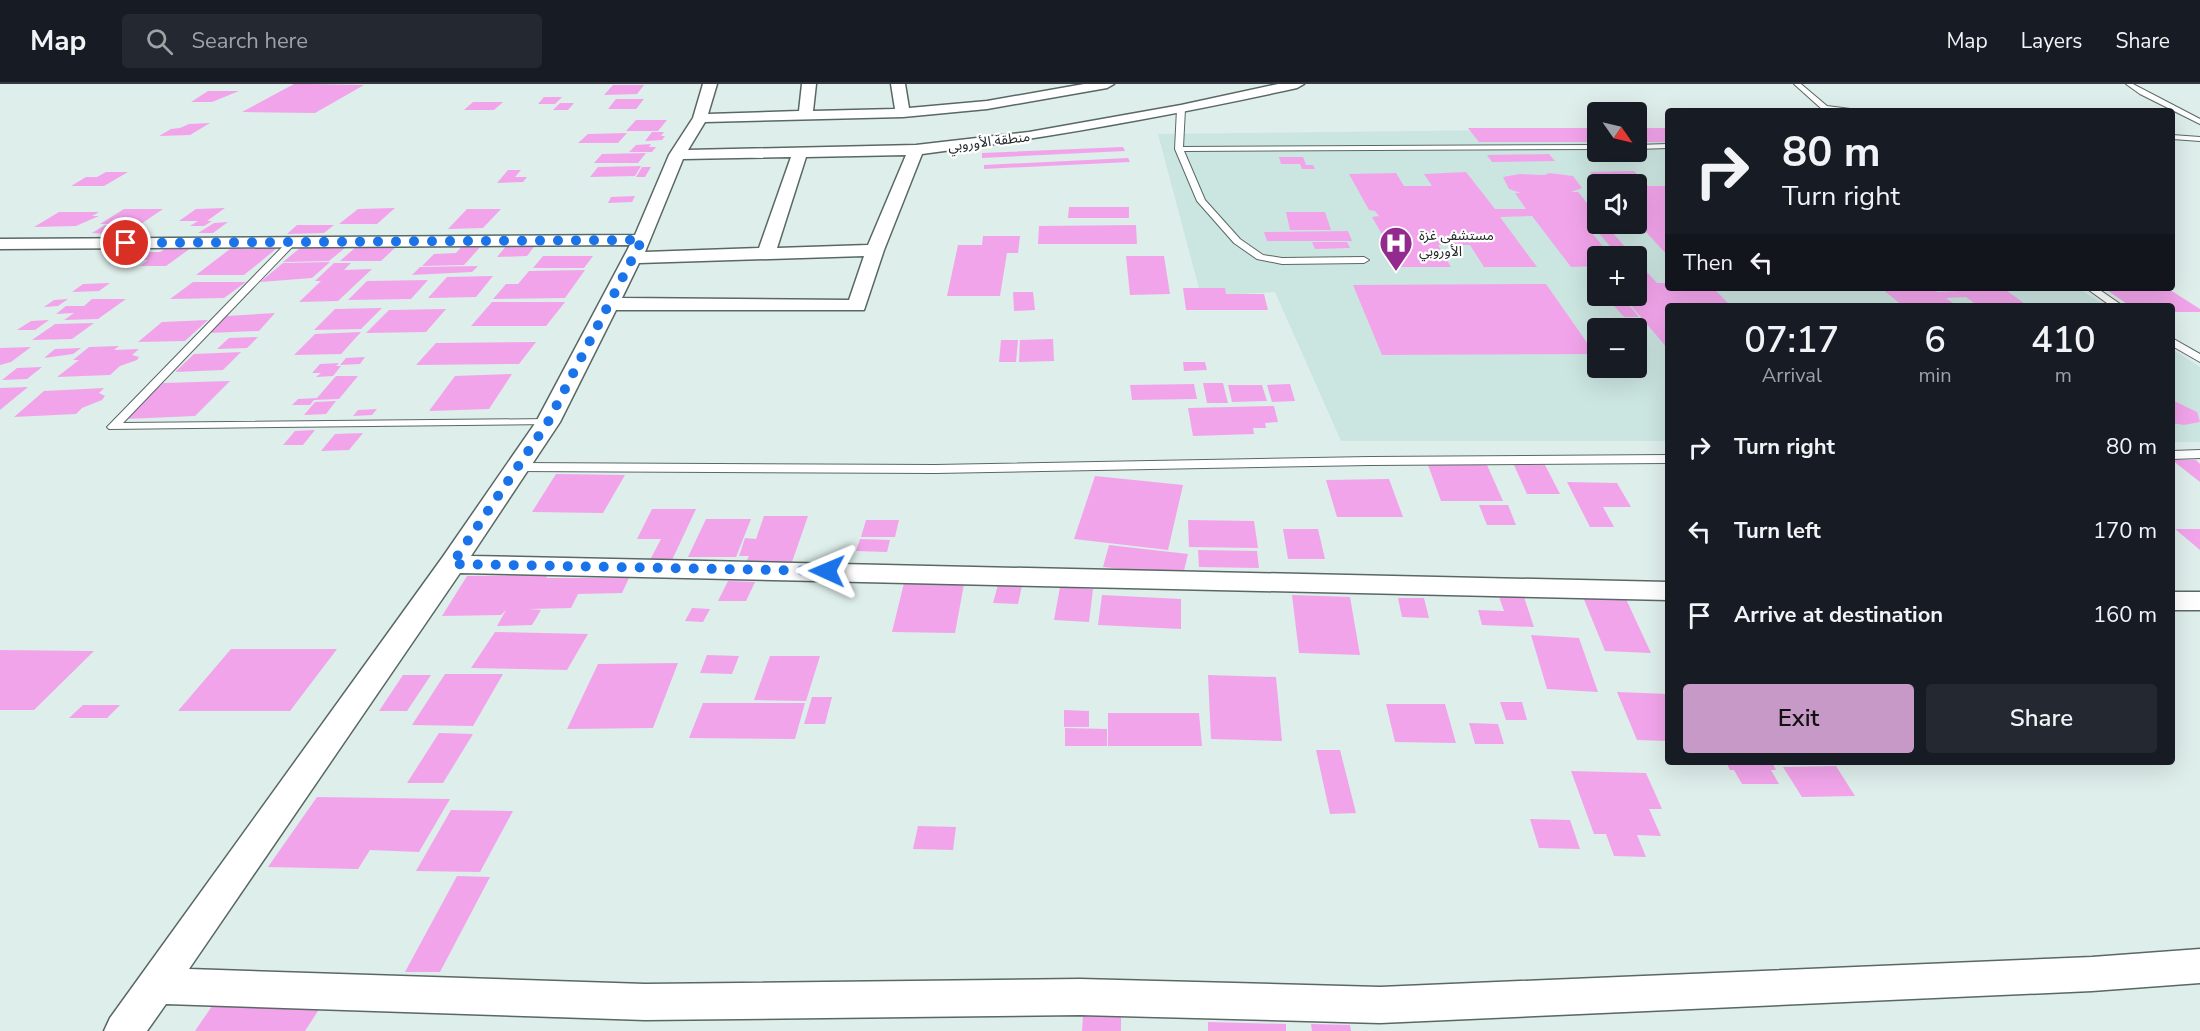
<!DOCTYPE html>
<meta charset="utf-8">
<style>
:root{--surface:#171b24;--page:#242831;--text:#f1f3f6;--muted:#9ea1a6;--line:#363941;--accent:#c799c7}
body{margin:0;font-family:"Nunito Sans","Noto Sans Arabic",sans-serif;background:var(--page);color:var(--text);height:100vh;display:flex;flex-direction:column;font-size:22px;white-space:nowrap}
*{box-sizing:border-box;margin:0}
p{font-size:20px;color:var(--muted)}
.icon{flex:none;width:33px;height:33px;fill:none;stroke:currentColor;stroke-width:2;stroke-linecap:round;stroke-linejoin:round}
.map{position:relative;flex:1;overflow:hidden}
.side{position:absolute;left:1665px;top:219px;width:510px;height:462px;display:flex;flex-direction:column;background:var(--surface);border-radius:6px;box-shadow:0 6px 24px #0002}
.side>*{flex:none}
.guide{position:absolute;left:1665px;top:24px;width:510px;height:183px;border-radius:6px;box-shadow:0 6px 24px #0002;background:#171b24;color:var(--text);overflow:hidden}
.needle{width:39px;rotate:124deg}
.tools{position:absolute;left:1587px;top:18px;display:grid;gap:12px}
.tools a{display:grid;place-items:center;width:60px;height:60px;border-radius:6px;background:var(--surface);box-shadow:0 6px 24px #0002;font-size:30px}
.pin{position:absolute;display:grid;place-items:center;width:51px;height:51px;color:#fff;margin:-26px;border:3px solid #fff;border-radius:50%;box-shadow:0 2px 6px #0007}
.me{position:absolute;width:66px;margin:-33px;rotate:271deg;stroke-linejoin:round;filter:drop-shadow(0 0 4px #0008)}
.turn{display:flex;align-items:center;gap:21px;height:126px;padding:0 18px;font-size:27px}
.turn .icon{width:78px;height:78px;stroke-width:2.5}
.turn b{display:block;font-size:42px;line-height:51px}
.then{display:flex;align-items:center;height:57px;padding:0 18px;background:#0003;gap:12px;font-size:22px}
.eta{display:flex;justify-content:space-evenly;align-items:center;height:102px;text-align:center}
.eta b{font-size:36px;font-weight:600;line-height:42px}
.button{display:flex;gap:12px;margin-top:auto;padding:12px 18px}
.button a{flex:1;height:69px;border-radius:6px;background:var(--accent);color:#111;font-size:24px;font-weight:600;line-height:69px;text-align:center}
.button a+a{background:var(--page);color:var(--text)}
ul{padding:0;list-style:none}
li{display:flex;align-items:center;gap:18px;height:84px;padding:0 18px}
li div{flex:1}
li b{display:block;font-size:22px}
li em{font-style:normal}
header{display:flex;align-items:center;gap:36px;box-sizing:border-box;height:84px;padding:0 30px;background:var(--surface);border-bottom:2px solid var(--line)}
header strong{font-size:28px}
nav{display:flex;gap:33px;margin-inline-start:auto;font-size:21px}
.search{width:420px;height:54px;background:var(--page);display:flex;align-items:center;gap:15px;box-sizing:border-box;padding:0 21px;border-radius:6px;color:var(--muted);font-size:22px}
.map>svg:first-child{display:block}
</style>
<header>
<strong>Map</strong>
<div class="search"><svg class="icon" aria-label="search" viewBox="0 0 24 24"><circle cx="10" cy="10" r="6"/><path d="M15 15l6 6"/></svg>Search here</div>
<nav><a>Map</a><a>Layers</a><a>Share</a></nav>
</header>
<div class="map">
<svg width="2200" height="947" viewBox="0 0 2200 947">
<rect width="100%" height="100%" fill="#deeeeb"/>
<path fill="#cbe5e0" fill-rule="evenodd" d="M1637,44H1668V204H2078L2106,222H1668V357H1341L1275,208L1201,212L1158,50L1597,45L1598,68H1636ZM1598,100H1636V140H1598ZM1598,172H1636V212H1598ZM1598,244H1636V284H1598Z
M2172,265L2200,283V358H2172Z"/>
<path fill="#f2a4eb" d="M294,0H310L364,1L315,29L242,28Z
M613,1H644L637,10L604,11Z
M208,7H239L212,18H191Z
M544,13H562L555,20H538Z
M616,15H644L636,25H608Z
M473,18H503L494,26H464Z
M560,19H574L568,26H553Z
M636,36H667L658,47H626Z
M210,39L190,51L159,52L171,45L180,44L189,40Z
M1468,44H1598V58H1479Z
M1636,44H1668V58H1636Z
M652,48H664L661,52H665L662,56L645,57Z
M627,49L618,59H578L588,50Z
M651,60L649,63H656L652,68H629L636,61Z
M1123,63L1125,67L982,74V69Z
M646,69L638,79H594L602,70Z
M1549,70L1555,77L1492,78L1487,71Z
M1279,73H1303L1306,81H1313L1315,85H1302L1300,80H1281Z
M1128,74L1130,78L984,85V81Z
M641,82L635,92L590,93L598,83Z
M642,83H651L645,93H636Z
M508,86H521L515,93H527L523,98L497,99Z
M1634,87L1648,102H1668V172L1636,137V100H1602L1590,88Z
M106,88H128L104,102H71L86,93H97Z
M1466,88L1495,125H1526L1515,109H1521L1509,105L1503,93L1520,90L1545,91L1549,89L1573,92L1582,104L1571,108H1578L1593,126H1598V140H1605L1633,172H1618L1593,142L1587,143L1611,172H1598V182L1571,183L1532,132L1500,133L1537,183H1484L1470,161H1438L1451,183H1401L1372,133L1379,132L1375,127L1369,126L1349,90L1396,89L1404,102H1432L1424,90Z
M635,112L632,118L608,119L611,113Z
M1069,123H1129V134H1068Z
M225,124L207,137H212L204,142H190L198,137H179L196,125Z
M395,124L377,140H339L358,125Z
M124,125H163L141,140H100Z
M467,125H501L483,144L448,145Z
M59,128H99L92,132H99L76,142L34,143Z
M1286,128H1325L1331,146H1290Z
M228,138L213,149H198L214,139Z
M105,141H139L123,151L92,149Z
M297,141H334L324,149L287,150Z
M1136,141L1137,160H1038L1039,142Z
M1348,147L1352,157H1267L1264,148Z
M983,152H1020L1018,169H1007L1000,212H947L958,161H982Z
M1312,158H1347L1350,164L1315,165Z
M537,159L527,172L497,173L508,160Z
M464,160H483L464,181L422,182L434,170L456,169Z
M357,162H397L381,177H340Z
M166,164H191L166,182H140L148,176H133L146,168H160Z
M300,164H345L329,177L283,178Z
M230,165H276L244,191H196Z
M543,172H593L584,184H533Z
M1126,172H1164L1170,210L1130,211Z
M1636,176L1657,199H1668V204H1713L1731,222H1668V265L1623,212H1636V200H1640L1636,195Z
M330,178L312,194L260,198L283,179Z
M334,179H351L344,186L372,185L338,217L299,218L321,197H315Z
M478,182L472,188L412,191L420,183Z
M585,186L565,214L493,215L506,200H518L529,187Z
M493,192L476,213L428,214L447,193Z
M428,196L411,215L348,216L367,197Z
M193,198H246L224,214L170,215Z
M110,199L99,207L72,208L83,200Z
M1546,200L1595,270L1382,271L1353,201Z
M1183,204H1225L1226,210H1264L1268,226H1186Z
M1881,204H1933L1937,208L1959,207L1955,204H2003L2028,222H1978L1966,213L1946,214L1957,222H1903Z
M2104,204H2167L2200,225V228H2172V222H2130Z
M1013,208H1033L1035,226L1014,227Z
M68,215L58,222L44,223L54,216Z
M92,215H126L98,235L64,236L74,229L56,230L66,222H84Z
M1608,215H1624L1639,233H1624Z
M492,218H565L546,242H471Z
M382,224L361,245L314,246L335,225Z
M446,225L426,248L366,249L389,226Z
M275,229L259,247L208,249L227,232Z
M49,236L35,246H17L31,237Z
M208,236L185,257L138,258L162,238Z
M94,239L72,255L32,256L55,240Z
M361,248L341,270L294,271L315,250Z
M258,253L247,264L217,265L229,254Z
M1053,255L1054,277L1019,278L1020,256Z
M1001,256H1018L1016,278H999Z
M536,258L519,280L416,281L436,259Z
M119,262L114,266L139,265L132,271L139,273L137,276L120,282L110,291L57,293L79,276H73L89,263Z
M31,263L11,278L0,281V264Z
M81,264L73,270L44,274L55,265Z
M241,268L223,286L175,288L194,270Z
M365,273L360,280L340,281L346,274Z
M1183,278H1205L1207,286L1184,287Z
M339,279L336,282H341L333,292L316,293L321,289H312L320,280Z
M42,283L27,295L2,296L17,284Z
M512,290L489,325L429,327L455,292Z
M336,292H358L339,315L314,316L310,321H292L298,315L317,314Z
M230,297L195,332L125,335L163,299Z
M1203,299H1223L1228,319H1207Z
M1194,300L1197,315L1132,316L1130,301Z
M1290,300L1295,317L1272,318L1267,301Z
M1228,301H1262L1267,317L1232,318Z
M28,303L0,326V304Z
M104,304L99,309L105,312L102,316L82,324L76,330L14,333L44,307Z
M2172,316L2197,328L2200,338L2184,341L2172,339Z
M336,317L326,330L304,331L315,318Z
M1274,322L1278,338L1265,339L1266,344H1253L1254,350L1193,352L1188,324Z
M377,325L372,331L353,332L358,326Z
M315,346L303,361H283L295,347Z
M363,349L349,366L321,367L335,350Z
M2172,376H2196L2200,380V398Z
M1428,381H1487L1503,417H1441Z
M1514,381H1545L1560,410H1527Z
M556,390L625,391L603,429L532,428Z
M1095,392L1183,401L1168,466L1074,455Z
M1389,395L1403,433H1337L1326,396Z
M1567,398L1617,399L1631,423H1603L1614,443H1590Z
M1479,421H1508L1516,441H1487Z
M652,425H696L672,476H650L661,455H637Z
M764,432H808L792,478H746L749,472H739L745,454L756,455Z
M706,435H751L736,473H688Z
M866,436H899L895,453H861Z
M1188,436L1254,437L1258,464L1189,463Z
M1283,445H1318L1325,475H1288Z
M2175,445H2200V466Z
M860,455L890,456L887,468L856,467Z
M1109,461L1188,470L1183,491L1103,483Z
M1198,466L1257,467L1259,484L1199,483Z
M548,491L546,494H629L622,509L578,510L571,524L529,525L541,526L532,541L497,542L506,526L501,531L442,532L467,492Z
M728,497L755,498L746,517H718Z
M999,497H1023L1018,520L993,519Z
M904,499L964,500L955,549L892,548Z
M1060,503L1093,505L1089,538L1054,536Z
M1102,511L1181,515V545L1098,541Z
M1292,511L1350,513L1360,571L1299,569Z
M1499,513H1524L1534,543L1482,541L1478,526L1504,527Z
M1583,513L1626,515L1651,569L1605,567Z
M1398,514H1424L1429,534L1402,533Z
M692,524L710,525L703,538L685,537Z
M495,548L588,550L567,586L471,584Z
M1531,551L1579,554L1598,608L1547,605Z
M231,565H337L290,627H178Z
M0,566L94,567L34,626H0Z
M707,571L739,572L732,590L700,589Z
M770,572H820L806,617L754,616Z
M678,579L653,644L567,645L598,580Z
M445,590H503L473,642L412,641Z
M403,591H431L407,627H379Z
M1208,591L1276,593L1282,657L1211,655Z
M1617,608L1668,610V657L1637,656Z
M812,613H832L825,640H804Z
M1500,618H1522L1527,636H1506Z
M703,619H805L795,655L689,654Z
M1386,620H1445L1456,659L1395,658Z
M83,621H120L107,634H69Z
M1064,626L1089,627V643H1064Z
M1108,629H1199L1202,662H1108Z
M1469,639L1498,640L1504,660H1475Z
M1065,644L1107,645V662H1065Z
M439,649L473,650L443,699H407Z
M1316,666H1340L1356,729L1330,730Z
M1726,678H1772L1776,686H1771L1779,700H1742L1734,686H1730Z
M1836,682L1855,712L1802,713L1783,683Z
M1571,687L1646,689L1662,725H1649L1661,752L1637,751L1646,773L1614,772L1606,750H1594Z
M317,713L450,715L419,768L370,766L358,785L268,783Z
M451,726L513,727L480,788L416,787Z
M1530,735L1570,736L1580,765L1539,764Z
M918,742L956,743L953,766L913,765Z
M457,792L490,793L440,888H405Z
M221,909L327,913L305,947H195Z
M1083,932L1121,933V947H1082Z
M1208,938L1286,940V947H1208Z
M1311,940L1350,941L1351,947H1312Z"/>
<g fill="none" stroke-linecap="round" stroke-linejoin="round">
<defs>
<path id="lane" d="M1794,0H1801L1827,22L1866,27H1824Z
M2126,0H2133L2200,35V40L2140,10Z
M1181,23L1185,25L1183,63L1598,61V65L1184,67L1205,116L1240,155L1263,171L1282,174L1364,173L1369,176L1364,179L1282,180L1257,175L1234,159L1197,117L1175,65L1177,25Z
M2172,51L2200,53V57L2172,55Z
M1668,60V64L1636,65V61Z
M292,155L296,158L295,160L123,339L548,335L552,336L554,338L552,340L109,345L107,343L109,341L289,156Z
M2086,204H2097L2123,222H2111Z
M2172,254L2200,270V278L2172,262Z
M2200,366V374L2172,375V367Z
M1668,371V379L1370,381L935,389L518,387L512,383L518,379L935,381L1370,373Z"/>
<path id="street" d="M703,0H717L708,30L799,27L802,0H816L813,27L895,25L891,0H905L909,24L987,17L1084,0H1114L1107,4L987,25L903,33L705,38L688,66L916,61L1029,48L1181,21L1278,0H1304L1297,4C1173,31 1048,54 922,70L884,166L864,226H616L560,338L471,472L1668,498V516L460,489L189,885L645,900L1080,895L1380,903L2092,873L2200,865V899L2092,907L1380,939L1080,931L645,936L166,920L147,947H104L110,934L442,474L536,338L630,161L0,165V155L635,151L669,71L693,34ZM906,71L868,161L777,164L806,73ZM791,73L759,164L645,168L683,75ZM864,172L849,216L622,214L639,179Z
M2172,508H2200V526H2172Z"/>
</defs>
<use href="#lane" stroke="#596865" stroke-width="2"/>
<use href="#street" stroke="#596865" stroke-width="3"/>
<use href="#lane" fill="#fff" fill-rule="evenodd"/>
<use href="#street" fill="#fff" fill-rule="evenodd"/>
</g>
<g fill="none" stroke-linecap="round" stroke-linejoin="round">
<path stroke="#1a73e8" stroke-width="10" stroke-dasharray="0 18" d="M126,159L642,156L548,338L452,480L827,487"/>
</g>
<defs>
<symbol id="hospital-pin" viewBox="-11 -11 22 30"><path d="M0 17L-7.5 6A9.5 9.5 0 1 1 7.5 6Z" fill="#932a8e" stroke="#fff"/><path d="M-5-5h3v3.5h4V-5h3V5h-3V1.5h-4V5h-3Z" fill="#fff"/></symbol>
</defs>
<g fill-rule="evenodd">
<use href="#hospital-pin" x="1377" y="140" width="38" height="52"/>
</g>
<g text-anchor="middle" stroke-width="4.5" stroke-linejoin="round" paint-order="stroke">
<g font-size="14" fill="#232928" stroke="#fff">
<text transform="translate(989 57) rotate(-7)" y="5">منطقة الأوروبي</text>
</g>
<g font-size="14" fill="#232928" stroke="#fff" text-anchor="start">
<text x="1419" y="156">مستشفى غزة<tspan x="1419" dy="16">الأوروبي</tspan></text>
</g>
</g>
</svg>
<div class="tools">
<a><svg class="needle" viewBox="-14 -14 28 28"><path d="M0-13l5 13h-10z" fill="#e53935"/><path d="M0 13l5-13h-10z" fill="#9ea1a6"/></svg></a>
<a><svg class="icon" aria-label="sound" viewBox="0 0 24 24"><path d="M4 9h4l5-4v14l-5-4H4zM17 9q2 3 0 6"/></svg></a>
<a>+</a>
<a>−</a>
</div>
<div class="pin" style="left:126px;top:159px;background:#d93025"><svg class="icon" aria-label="arrive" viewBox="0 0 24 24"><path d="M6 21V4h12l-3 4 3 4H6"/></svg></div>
<svg class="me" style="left:827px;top:487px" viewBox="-20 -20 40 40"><path d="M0-17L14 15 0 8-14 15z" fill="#1a73e8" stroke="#fff" stroke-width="4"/></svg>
<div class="guide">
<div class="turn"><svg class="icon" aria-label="right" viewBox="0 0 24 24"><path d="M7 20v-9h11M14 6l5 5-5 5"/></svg><div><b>80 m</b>Turn right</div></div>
<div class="then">Then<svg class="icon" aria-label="left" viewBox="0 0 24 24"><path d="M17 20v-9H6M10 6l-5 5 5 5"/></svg></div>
</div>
<section class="side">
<div class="eta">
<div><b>07:17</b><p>Arrival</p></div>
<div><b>6</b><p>min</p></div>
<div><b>410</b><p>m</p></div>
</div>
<ul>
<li><svg class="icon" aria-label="right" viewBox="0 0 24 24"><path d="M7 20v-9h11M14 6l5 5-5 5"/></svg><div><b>Turn right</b></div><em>80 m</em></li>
<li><svg class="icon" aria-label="left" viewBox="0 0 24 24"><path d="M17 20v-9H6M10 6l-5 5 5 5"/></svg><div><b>Turn left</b></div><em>170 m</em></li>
<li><svg class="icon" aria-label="arrive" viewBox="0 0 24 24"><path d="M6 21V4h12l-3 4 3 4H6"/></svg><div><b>Arrive at destination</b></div><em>160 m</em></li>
</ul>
<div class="button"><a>Exit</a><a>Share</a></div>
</section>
</div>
